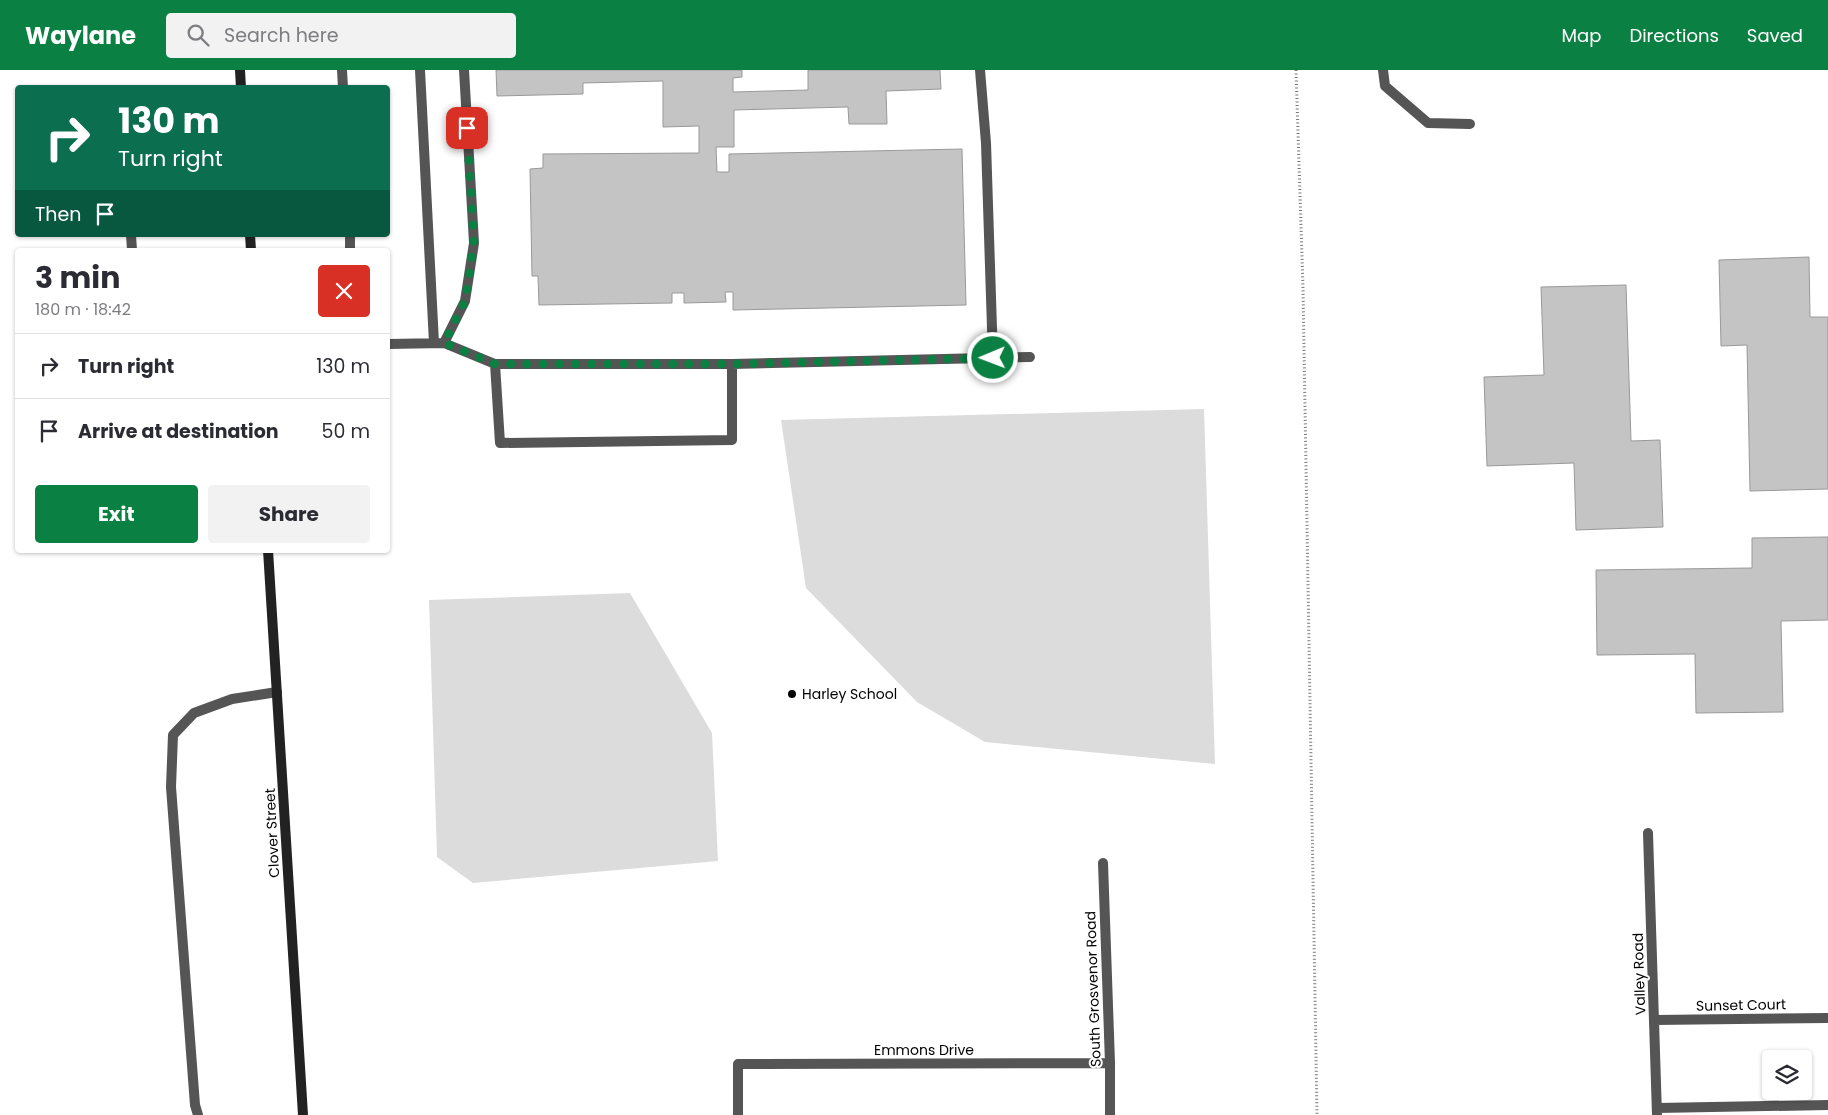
<!DOCTYPE html>
<meta charset="utf-8">
<style>
:root{--surface:#fff;--page:#f2f2f3;--text:#2b2b33;--muted:#7c7c81;--line:#e1e1e2;--accent:#0b8043}
body{margin:0;font-family:Poppins,sans-serif;background:var(--page);color:var(--text);height:100vh;display:flex;flex-direction:column;font-size:19px;white-space:nowrap}
*{box-sizing:border-box;margin:0}
p{font-size:16px;color:var(--muted)}
.icon{flex:none;width:28px;height:28px;fill:none;stroke:currentColor;stroke-width:2;stroke-linecap:round;stroke-linejoin:round}
.map{position:relative;flex:1;overflow:hidden}
.panel{position:absolute;left:15px;top:178px;width:375px;height:305px;display:flex;flex-direction:column;background:var(--surface);border-radius:5px;box-shadow:0 1px 4px #0004}
.panel>*{flex:none}
.top-card{position:absolute;left:15px;top:15px;width:375px;height:152px;border-radius:5px;box-shadow:0 1px 4px #0004;background:#0b6e4f;color:#fff;overflow:hidden}
.fabs{position:absolute;left:1762px;top:980px;display:grid;gap:10px}
.fabs a{display:grid;place-items:center;width:50px;height:50px;border-radius:5px;background:var(--surface);box-shadow:0 1px 4px #0004;font-size:25px}
.pin{position:absolute;display:grid;place-items:center;width:42px;height:42px;color:#fff;margin:-21px;border-radius:10px;box-shadow:0 2px 8px #0006}
.me{position:absolute;width:55px;margin:-28px;rotate:269deg;stroke-linejoin:round;filter:drop-shadow(0 0 4px #0008)}
.turn{display:flex;align-items:center;gap:18px;height:105px;padding:0 20px;font-size:22px}
.turn .icon{width:65px;height:65px;stroke-width:2.5}
.turn b{display:block;font-size:35px;line-height:42px}
.then{display:flex;align-items:center;height:48px;padding:0 20px;background:#0003;gap:10px;font-size:19px}
.round{display:grid;place-items:center;flex:none;width:52px;height:52px;border-radius:5px;background:var(--page)}
.headline{display:flex;align-items:center;justify-content:space-between;height:85px;padding:0 20px}
h1{font-size:30px;font-weight:700;line-height:38px}
.button{display:flex;gap:10px;margin-top:auto;padding:10px 20px}
.button a{flex:1;height:58px;border-radius:5px;background:var(--accent);color:#fff;font-size:20px;font-weight:700;line-height:58px;text-align:center}
.button a+a{background:var(--page);color:var(--text)}
ul{padding:0;list-style:none}
li{display:flex;align-items:center;gap:15px;height:65px;padding:0 20px;border-top:1px solid var(--line)}
li div{flex:1}
li b{display:block;font-size:19px}
li em{font-style:normal}
header{display:flex;align-items:center;gap:30px;box-sizing:border-box;height:70px;padding:0 25px;background:var(--accent);color:#fff}
header strong{font-size:24px}
nav{display:flex;gap:28px;margin-inline-start:auto;font-size:18px}
.search{width:350px;height:45px;background:var(--page);display:flex;align-items:center;gap:12px;box-sizing:border-box;padding:0 18px;border-radius:5px;color:var(--muted);font-size:19px}
.map>svg:first-child{display:block}
</style>
<header>
<strong>Waylane</strong>
<div class="search"><svg class="icon" aria-label="search" viewBox="0 0 24 24"><circle cx="10" cy="10" r="6"/><path d="M15 15l6 6"/></svg>Search here</div>
<nav><a>Map</a><a>Directions</a><a>Saved</a></nav>
</header>
<div class="map">
<svg width="1828" height="1045" viewBox="0 0 1828 1045">
<rect width="100%" height="100%" fill="#fff"/>
<path fill="#dcdcdc" d="M1204,339L1215,694L985,672L917,632L806,518L781,350Z
M630,523L712,663L718,791L473,813L437,787L429,530Z"/>
<path fill="#c4c4c4" stroke="#999" d="M496,0H742V7L733,8V22L808,20V0H940L941,19L886,21L887,54H849L848,37L734,40V77H716L717,102H729V84L962,79L966,235L733,240V222H725L726,232L684,233V223H672V233L539,235L538,206H532L530,99L543,98V84L699,83V56L663,57V11L583,13V24L497,26Z
M1809,187L1810,247H1828V419L1750,421L1747,275L1721,276L1719,190Z
M1626,215L1631,371L1660,370L1663,457L1576,460L1574,393L1487,396L1484,307L1544,305L1541,217Z
M1828,467V550L1781,551L1783,642L1696,643L1695,584L1597,585L1596,500L1752,498V468Z"/>
<g fill="none" stroke-linecap="round" stroke-linejoin="round">
<path stroke="#777" stroke-width="3" stroke-dasharray="1 2.5" stroke-linecap="butt" d="M1296,0L1303,218L1317,1045"/>
<path stroke="#555" stroke-width="10" d="M342,0L343,18
M420,0L434,273
M980,0L986,73L993,289
M131,165L132,180
M350,165V180
M444,273L465,231L474,173L464,0
M388,274L444,273L495,294H732L1030,287
M495,294L500,373L732,370V294
M198,1045L195,1035L171,717L173,665L194,643L232,629L277,622"/>
<path stroke="#555" stroke-width="10" d="M1383,0L1385,16L1428,53L1470,54
M1648,763L1657,1045
M1103,793L1110,993V1045
M1654,950L1828,948
M1657,1038L1828,1035
M738,1045V994L1110,993"/>
<path stroke="#222" stroke-width="10" d="M240,0L241,18
M250,165L251,180
M268,480L303,1045"/>
</g>
<g fill="none" stroke-linecap="round" stroke-linejoin="round">
<path stroke="#0b8043" stroke-width="9" stroke-dasharray="0 16.2" d="M467,58L474,173L465,231L444,273L495,294H732L993,288"/>
</g>
<circle fill="#000" stroke="#fff" stroke-width="2" cx="792" cy="624" r="5"/>
<g text-anchor="middle" stroke-width="4" stroke-linejoin="round" paint-order="stroke">
<g font-size="14" fill="#000" stroke="#fff" text-anchor="start">
<text x="802" y="629">Harley School</text>
</g>
<g font-size="14" fill="#000" stroke="#fff">
<text transform="translate(272 763) rotate(-93)" y="5">Clover Street</text>
<text transform="translate(1639 904) rotate(-92)" y="5">Valley Road</text>
<text transform="translate(1093 919) rotate(-92)" y="5">South Grosvenor Road</text>
<text transform="translate(1741 935) rotate(-1)" y="5">Sunset Court</text>
<text x="924" y="985">Emmons Drive</text>
</g>
</g>
</svg>
<div class="fabs">
<a><svg class="icon" aria-label="layers" viewBox="0 0 24 24"><path d="M12 4l9 5-9 5-9-5zM3 14l9 5 9-5"/></svg></a>
</div>
<div class="pin" style="left:467px;top:58px;background:#d93025"><svg class="icon" aria-label="arrive" viewBox="0 0 24 24"><path d="M6 21V4h12l-3 4 3 4H6"/></svg></div>
<svg class="me" style="left:993px;top:288px" viewBox="-20 -20 40 40"><circle r="17" fill="#0b8043" stroke="#fff" stroke-width="3"/><path d="M0-11L8 9 0 5-8 9z" fill="#fff"/></svg>
<div class="top-card">
<div class="turn"><svg class="icon" aria-label="right" viewBox="0 0 24 24"><path d="M7 20v-9h11M14 6l5 5-5 5"/></svg><div><b>130 m</b>Turn right</div></div>
<div class="then">Then<svg class="icon" aria-label="arrive" viewBox="0 0 24 24"><path d="M6 21V4h12l-3 4 3 4H6"/></svg></div>
</div>
<section class="panel">
<div class="headline"><div><h1>3 min</h1><p>180 m · 18:42</p></div><a class="round" style="background:#d93025;color:#fff"><svg class="icon" aria-label="close" viewBox="0 0 24 24"><path d="M6 6l12 12M18 6L6 18"/></svg></a></div>
<ul>
<li><svg class="icon" aria-label="right" viewBox="0 0 24 24"><path d="M7 20v-9h11M14 6l5 5-5 5"/></svg><div><b>Turn right</b></div><em>130 m</em></li>
<li><svg class="icon" aria-label="arrive" viewBox="0 0 24 24"><path d="M6 21V4h12l-3 4 3 4H6"/></svg><div><b>Arrive at destination</b></div><em>50 m</em></li>
</ul>
<div class="button"><a>Exit</a><a>Share</a></div>
</section>
</div>
